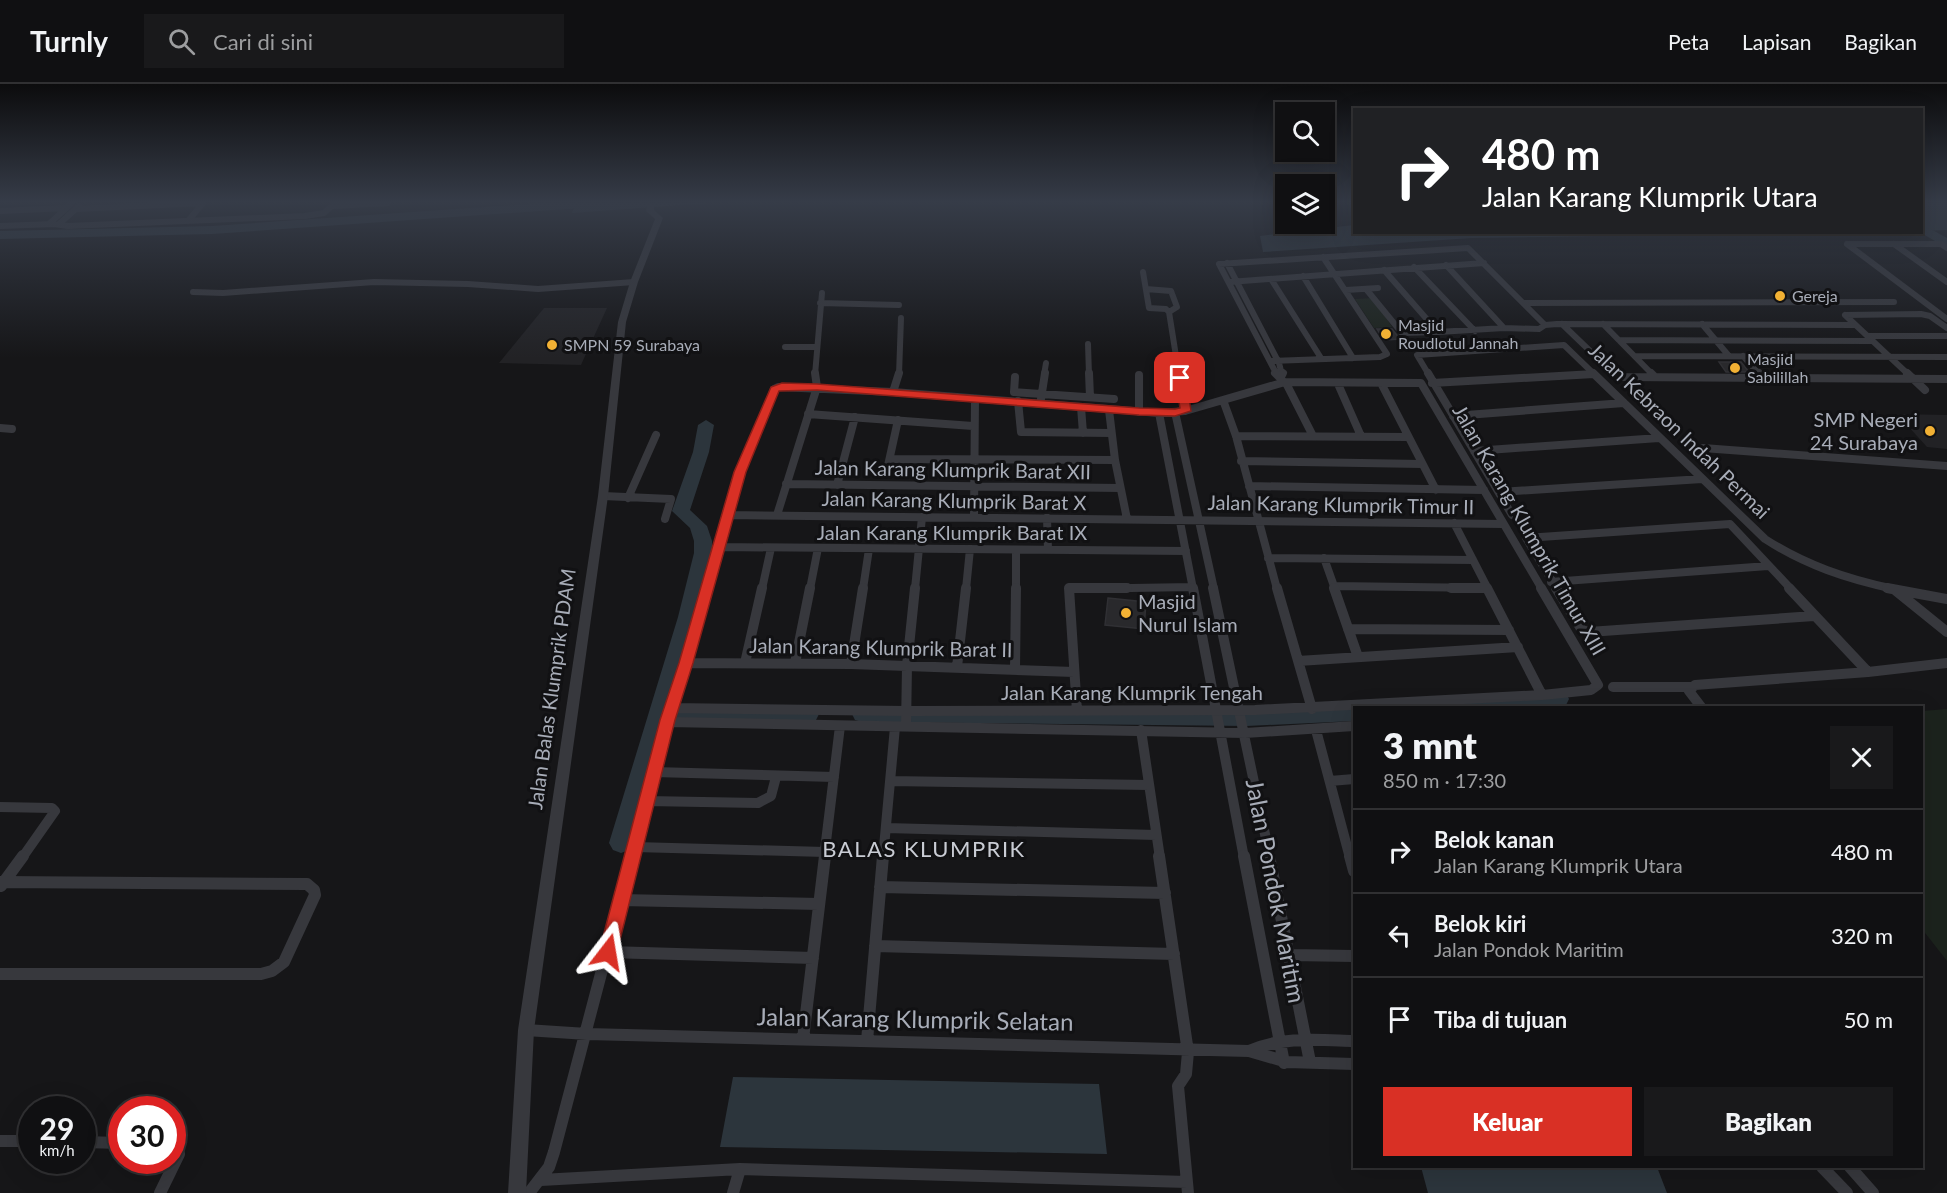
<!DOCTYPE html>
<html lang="id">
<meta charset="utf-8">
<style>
:root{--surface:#101012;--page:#19191b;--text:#f1f3f6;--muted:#9c9d9f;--line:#303032;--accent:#d93025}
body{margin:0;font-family:Lato,sans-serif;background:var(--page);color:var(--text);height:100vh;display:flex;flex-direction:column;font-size:22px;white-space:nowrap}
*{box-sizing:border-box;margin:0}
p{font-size:20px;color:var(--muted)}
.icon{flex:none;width:33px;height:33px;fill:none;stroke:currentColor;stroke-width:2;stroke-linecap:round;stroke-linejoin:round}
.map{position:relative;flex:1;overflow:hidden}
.panel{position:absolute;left:1353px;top:622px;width:570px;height:462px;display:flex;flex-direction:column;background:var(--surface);border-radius:0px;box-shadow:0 6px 24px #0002,0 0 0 2px var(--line)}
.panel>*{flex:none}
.banner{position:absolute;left:1353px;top:24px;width:570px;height:126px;border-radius:0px;box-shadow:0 6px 24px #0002,0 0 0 2px var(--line);background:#202124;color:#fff;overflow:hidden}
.controls{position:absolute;left:1275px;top:18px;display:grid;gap:12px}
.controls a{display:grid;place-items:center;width:60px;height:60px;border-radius:0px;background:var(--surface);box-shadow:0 6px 24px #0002,0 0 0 2px var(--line);font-size:30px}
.speed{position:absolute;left:18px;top:1012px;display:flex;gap:12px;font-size:30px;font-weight:700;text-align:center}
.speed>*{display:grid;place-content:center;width:78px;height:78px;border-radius:50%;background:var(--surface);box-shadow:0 6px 24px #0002,0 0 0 2px var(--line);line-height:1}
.speed small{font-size:15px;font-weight:400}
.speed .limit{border:9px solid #d22;background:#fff;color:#111}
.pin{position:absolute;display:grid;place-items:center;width:51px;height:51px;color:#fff;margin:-26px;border-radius:12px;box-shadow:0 3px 9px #0006}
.me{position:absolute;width:66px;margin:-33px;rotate:14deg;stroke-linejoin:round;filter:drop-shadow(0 0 4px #0008)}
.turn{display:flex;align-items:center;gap:21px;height:126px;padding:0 30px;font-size:27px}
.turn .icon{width:78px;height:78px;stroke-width:2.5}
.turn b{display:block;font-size:42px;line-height:51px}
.round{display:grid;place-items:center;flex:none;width:63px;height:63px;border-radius:0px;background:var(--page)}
.overview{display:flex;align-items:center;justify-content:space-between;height:102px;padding:0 30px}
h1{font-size:36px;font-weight:800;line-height:45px}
.action{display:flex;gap:12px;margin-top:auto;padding:12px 30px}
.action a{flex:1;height:69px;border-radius:0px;background:var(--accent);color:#fff;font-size:24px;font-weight:800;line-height:69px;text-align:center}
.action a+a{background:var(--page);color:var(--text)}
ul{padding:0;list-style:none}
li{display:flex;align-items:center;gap:18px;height:84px;padding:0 30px;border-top:2px solid var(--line)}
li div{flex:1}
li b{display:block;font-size:22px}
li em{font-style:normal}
header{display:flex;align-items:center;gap:36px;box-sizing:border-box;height:84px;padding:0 30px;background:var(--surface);border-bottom:2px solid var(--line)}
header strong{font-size:28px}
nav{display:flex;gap:33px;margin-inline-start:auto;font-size:21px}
.search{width:420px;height:54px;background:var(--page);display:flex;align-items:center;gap:15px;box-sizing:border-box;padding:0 21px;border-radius:0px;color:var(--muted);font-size:22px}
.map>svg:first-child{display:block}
</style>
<header>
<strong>Turnly</strong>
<div class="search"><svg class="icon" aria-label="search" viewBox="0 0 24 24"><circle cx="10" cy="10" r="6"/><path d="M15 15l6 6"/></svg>Cari di sini</div>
<nav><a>Peta</a><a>Lapisan</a><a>Bagikan</a></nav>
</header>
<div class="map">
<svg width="1947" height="1109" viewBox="0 0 1947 1109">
<rect width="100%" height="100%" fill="#161618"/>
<path fill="#222225" d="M544,224H607L581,281L499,279Z
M1897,330L1947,331V365L1927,363Z"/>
<path fill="#1c231d" d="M1373,214L1392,243L1374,244L1355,215Z
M1947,625V877L1922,845V627Z"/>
<path fill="#2c353c" d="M576,119H708L572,129Z
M1922,119H1947V146L1922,147Z
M1354,141V148L1781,149L1472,154L1263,168L1260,152Z
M733,993L1099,1000L1107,1070L720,1063Z
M1421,1083H1657L1667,1109H1428Z"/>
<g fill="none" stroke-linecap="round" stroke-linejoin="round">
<path fill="#2c353c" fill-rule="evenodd" d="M544,119H602L596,123L212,150L0,155V147L212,142Z
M1927,143L1947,154V164L1923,150L1922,146Z
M706,336L714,341L709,368L690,426L707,442L712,457V469L698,533L672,622H809L816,624L819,630L816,636L809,638H667L633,759L629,766L621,769L613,766L609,759L678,533L694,469V457L690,444L672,427L693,368L698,341Z
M1559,607L1566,609L1569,615L1566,621L1559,623L1411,624L1414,618L1421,616Z
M1354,621L1362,624H1354V637L1247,642L862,638L855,636L852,630L855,624L862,622L1247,626Z"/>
</g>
<path fill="#29292c" stroke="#303034" stroke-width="1.5" d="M1377,245H1392L1400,255L1384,256Z
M1719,278H1741L1749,288H1726Z
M1108,514L1146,518L1144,545L1105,541Z"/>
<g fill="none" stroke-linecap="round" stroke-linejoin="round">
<path stroke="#37383d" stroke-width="6" d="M333,122L388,119
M76,125L203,119
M0,127L66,124
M188,137L203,119
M49,140L72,119
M59,140L79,122
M0,142L54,140L68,142L305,132L324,129L335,119
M1847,160L1947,235
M1847,160H1941L1947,164
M1894,160L1947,198
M1227,179L1279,279L1282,291
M1446,181L1504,244
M1414,183L1475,247
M1143,188L1149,224L1166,225L1169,228L1179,291
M1303,192L1353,274
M1271,195L1321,274
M1229,198L1484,179
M1146,205L1171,207L1177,223L1169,228
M1366,205L1402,249L1438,248L1384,186
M1346,206L1378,204
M193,208L223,209L374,198L468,200L538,205L634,198
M820,219L899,221
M1524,219L1894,218
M1845,231L1909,291
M1845,231L1921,230L1930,232L1947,244
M1562,240L1615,291
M1603,240L1653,291
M1702,240L1729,272
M1438,248L1504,244L1539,245L1545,241L1557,240L1855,241
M1868,252H1947
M1619,256L1872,257
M1088,260L1089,291
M785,263H816
M1635,272L1947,273
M1743,272L1760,291
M1271,277L1380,273L1387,270L1323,173
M815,291L822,209
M899,291L901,234
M1044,291L1046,279
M1277,291L1219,180L1468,164L1545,241
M1429,291L1417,271L1564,261L1595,291
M1583,291L1594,290"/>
<path stroke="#37383d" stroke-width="8" d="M1089,289L1090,313
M1179,289L1185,327
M1275,289L1287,301L1313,352
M1428,289L1512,431
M1593,289L1765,455C1805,481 1847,495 1894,505
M1613,289L1620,293L1947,295
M1651,289L1655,293
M1759,289L1763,294
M1907,289L1925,306
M1139,291V328
M1015,293L1014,308L1114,315
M1281,293L1283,289
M1381,299L1436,406
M1432,299L1594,290
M1338,300L1361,352
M893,308L899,289
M1041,315L1045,289
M1223,316L1236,352L1277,505
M1018,317L1021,348L1111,349
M1081,323L1083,349
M1109,326L1115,376L1127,435
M1175,328L1214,505
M1159,329L1193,505
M808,330L973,342
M1453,332L1624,319
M0,344L12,345
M1236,352L1408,353
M1703,364L1947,382
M1474,367L1659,354
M890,375L1115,376
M1241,377L1422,380
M887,386L898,336
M786,400L1120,404
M837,401L855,333
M1249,402L1484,406
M1500,408L1702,395
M603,412L671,415L665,435
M628,414L656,351
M728,431L1503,440
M777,431L817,303L815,289
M974,434L975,315
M1047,434L1048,466
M1454,439L1488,505
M719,463L1186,467
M1268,474L1473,476
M1324,474L1335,505
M1551,498L1768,482
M1334,502L1487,504
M707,505L740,388L774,305L778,303L893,308L1159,329L1185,327L1285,298L1421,299L1542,505
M762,505L771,464
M810,505L818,464
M863,505L869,465
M915,505L922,433
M966,505L970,465
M1016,505V466
M1069,505L1193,503
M1557,505L1526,454L1730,440L1791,505"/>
<path stroke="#37383d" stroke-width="10" d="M1193,504L1244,774
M1213,504L1270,774
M1277,504L1312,625
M1334,504L1358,573
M1451,504H1487
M1487,504L1542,611
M1556,504L1582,546L1589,548L1814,532
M1789,504L1868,588
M1887,504L1947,515
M1895,506L1947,548
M1348,545L1509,546
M1298,577L1518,563
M686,579L851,580L1074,588
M745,579L762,504
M795,579L810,504
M851,580L863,504
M957,583L966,504
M1015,585L1016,504
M1613,603H1691
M672,624L906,627L1255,626L1542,611L1591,606L1598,601L1541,504
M1702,624L1689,607L1695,601L1868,588L1947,579
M1077,627L1069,504H1127
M667,638L1245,649L1354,642
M906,643L907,582L915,504
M1141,646L1160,774
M1316,646L1350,774
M654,688L834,693
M890,697L1149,701
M1330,697L1354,695
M647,717L758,719L771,712L776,693
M0,723L52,724L55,727L22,774
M886,744L1156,751
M635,763L825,768
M631,774L667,638L707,504
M824,774L840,642
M883,774L895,643"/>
<path stroke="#37383d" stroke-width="12" d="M1159,772L1188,968L1186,990L1178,1002L1188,1109
M1244,772L1284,979
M1269,772L1310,978
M1350,772L1354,787
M0,798L307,800L314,806L315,811L284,878L272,887L261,890H0
M1,802L23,772
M880,803L1165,809
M621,816L819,820
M875,862L1174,870
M608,868L813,874
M1290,871L1354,872
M526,946L587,950L1249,967L1287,978L1354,980
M803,955L825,772
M867,957L883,772
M1249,967C1283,952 1318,956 1354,957
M0,1057H32
M82,1058L122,1059
M1822,1083L1847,1109
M1850,1083L1873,1109
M541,1096L740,1085L1187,1098
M160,1109L179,1070L177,1063L172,1059
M529,1109L549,1083L554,1068L632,772
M733,1109L740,1085"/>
<path fill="#37383d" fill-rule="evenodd" d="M648,119H654V126L663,134L638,198L626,238L608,412L534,946L526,1109H508L518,946L598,412L618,238L630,198L655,135L646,127Z"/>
</g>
<linearGradient id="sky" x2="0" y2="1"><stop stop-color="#0c0c0d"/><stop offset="0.43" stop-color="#363c48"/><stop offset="1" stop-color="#363c48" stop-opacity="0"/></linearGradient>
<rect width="1947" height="274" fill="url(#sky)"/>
<path fill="#d93025" stroke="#8d1f18" stroke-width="1.5" d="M1180,291L1186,294L1191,327L1175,332L1139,331L817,306L779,307L746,388L693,579L675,636L617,868L614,873L608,876L602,873L599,868L660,636L679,579L734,388L771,303L782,299L817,300L1139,324L1175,325L1180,324L1175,294Z"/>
<g fill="#f2b134" stroke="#111113" stroke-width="2">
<circle cx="1780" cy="212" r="6"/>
<circle cx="1386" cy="250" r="6"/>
<circle cx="552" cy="261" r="6"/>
<circle cx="1735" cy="284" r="6"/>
<circle cx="1930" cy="347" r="6"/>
<circle cx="1126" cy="529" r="6"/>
</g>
<g text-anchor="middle" stroke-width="6" stroke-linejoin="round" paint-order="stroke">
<g font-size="16" fill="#a8adb8" stroke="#111113" text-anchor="start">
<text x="1792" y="218">Gereja</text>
<text x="1398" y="247">Masjid<tspan x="1398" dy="18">Roudlotul Jannah</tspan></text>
<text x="564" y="267">SMPN 59 Surabaya</text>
<text x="1747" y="281">Masjid<tspan x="1747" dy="18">Sabilillah</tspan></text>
</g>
<g font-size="20" fill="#a8adb8" stroke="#111113" text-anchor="end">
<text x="1918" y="343">SMP Negeri<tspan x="1918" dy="23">24 Surabaya</tspan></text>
<text x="1138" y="525" text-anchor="start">Masjid<tspan x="1138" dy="23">Nurul Islam</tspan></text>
</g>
<g font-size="20" fill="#a8adb8" stroke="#111113">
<text transform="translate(1679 347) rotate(44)" y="7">Jalan Kebraon Indah Permai</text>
<text transform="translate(953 386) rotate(1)" y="7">Jalan Karang Klumprik Barat XII</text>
<text transform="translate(954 417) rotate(1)" y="7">Jalan Karang Klumprik Barat X</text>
<text transform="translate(1341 421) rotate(1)" y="7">Jalan Karang Klumprik Timur II</text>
<text transform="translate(1529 446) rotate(60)" y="7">Jalan Karang Klumprik Timur XIII</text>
<text x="952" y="456">Jalan Karang Klumprik Barat IX</text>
<text transform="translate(881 564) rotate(1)" y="7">Jalan Karang Klumprik Barat II</text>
<text transform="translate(552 605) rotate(-82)" y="7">Jalan Balas Klumprik PDAM</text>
<text x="1132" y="616">Jalan Karang Klumprik Tengah</text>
</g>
<g font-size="22" letter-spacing="1.5" fill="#c9ccd4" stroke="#111113">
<text x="924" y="773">BALAS KLUMPRIK</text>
</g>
<g font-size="24" fill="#a8adb8" stroke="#111113">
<text transform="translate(1275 807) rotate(79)" y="8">Jalan Pondok Maritim</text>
<text transform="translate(915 936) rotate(1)" y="8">Jalan Karang Klumprik Selatan</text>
</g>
</g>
</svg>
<div class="controls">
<a><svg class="icon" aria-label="search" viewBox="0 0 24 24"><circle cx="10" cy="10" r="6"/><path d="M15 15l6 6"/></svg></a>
<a><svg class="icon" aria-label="layers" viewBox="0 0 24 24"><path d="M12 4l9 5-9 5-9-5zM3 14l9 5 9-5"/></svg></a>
</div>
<div class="speed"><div>29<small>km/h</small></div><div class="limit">30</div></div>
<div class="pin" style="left:1180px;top:294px;background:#d93025"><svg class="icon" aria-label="arrive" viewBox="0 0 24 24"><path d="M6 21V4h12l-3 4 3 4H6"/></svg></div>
<svg class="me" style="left:608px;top:868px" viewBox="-20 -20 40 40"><path d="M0-17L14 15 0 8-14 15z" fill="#d93025" stroke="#fff" stroke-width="4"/></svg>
<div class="banner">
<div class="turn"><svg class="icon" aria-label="right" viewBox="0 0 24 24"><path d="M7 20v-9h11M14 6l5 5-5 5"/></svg><div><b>480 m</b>Jalan Karang Klumprik Utara</div></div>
</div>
<section class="panel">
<div class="overview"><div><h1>3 mnt</h1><p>850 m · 17:30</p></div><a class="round"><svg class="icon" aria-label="close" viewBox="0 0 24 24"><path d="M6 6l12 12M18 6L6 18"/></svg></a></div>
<ul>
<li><svg class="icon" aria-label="right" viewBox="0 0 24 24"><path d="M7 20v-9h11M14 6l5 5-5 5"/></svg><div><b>Belok kanan</b><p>Jalan Karang Klumprik Utara</p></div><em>480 m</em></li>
<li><svg class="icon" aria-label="left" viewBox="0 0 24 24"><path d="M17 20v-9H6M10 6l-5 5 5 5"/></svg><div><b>Belok kiri</b><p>Jalan Pondok Maritim</p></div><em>320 m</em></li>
<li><svg class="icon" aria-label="arrive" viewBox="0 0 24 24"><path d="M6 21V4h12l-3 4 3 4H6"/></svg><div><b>Tiba di tujuan</b></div><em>50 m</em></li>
</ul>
<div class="action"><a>Keluar</a><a>Bagikan</a></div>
</section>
</div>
